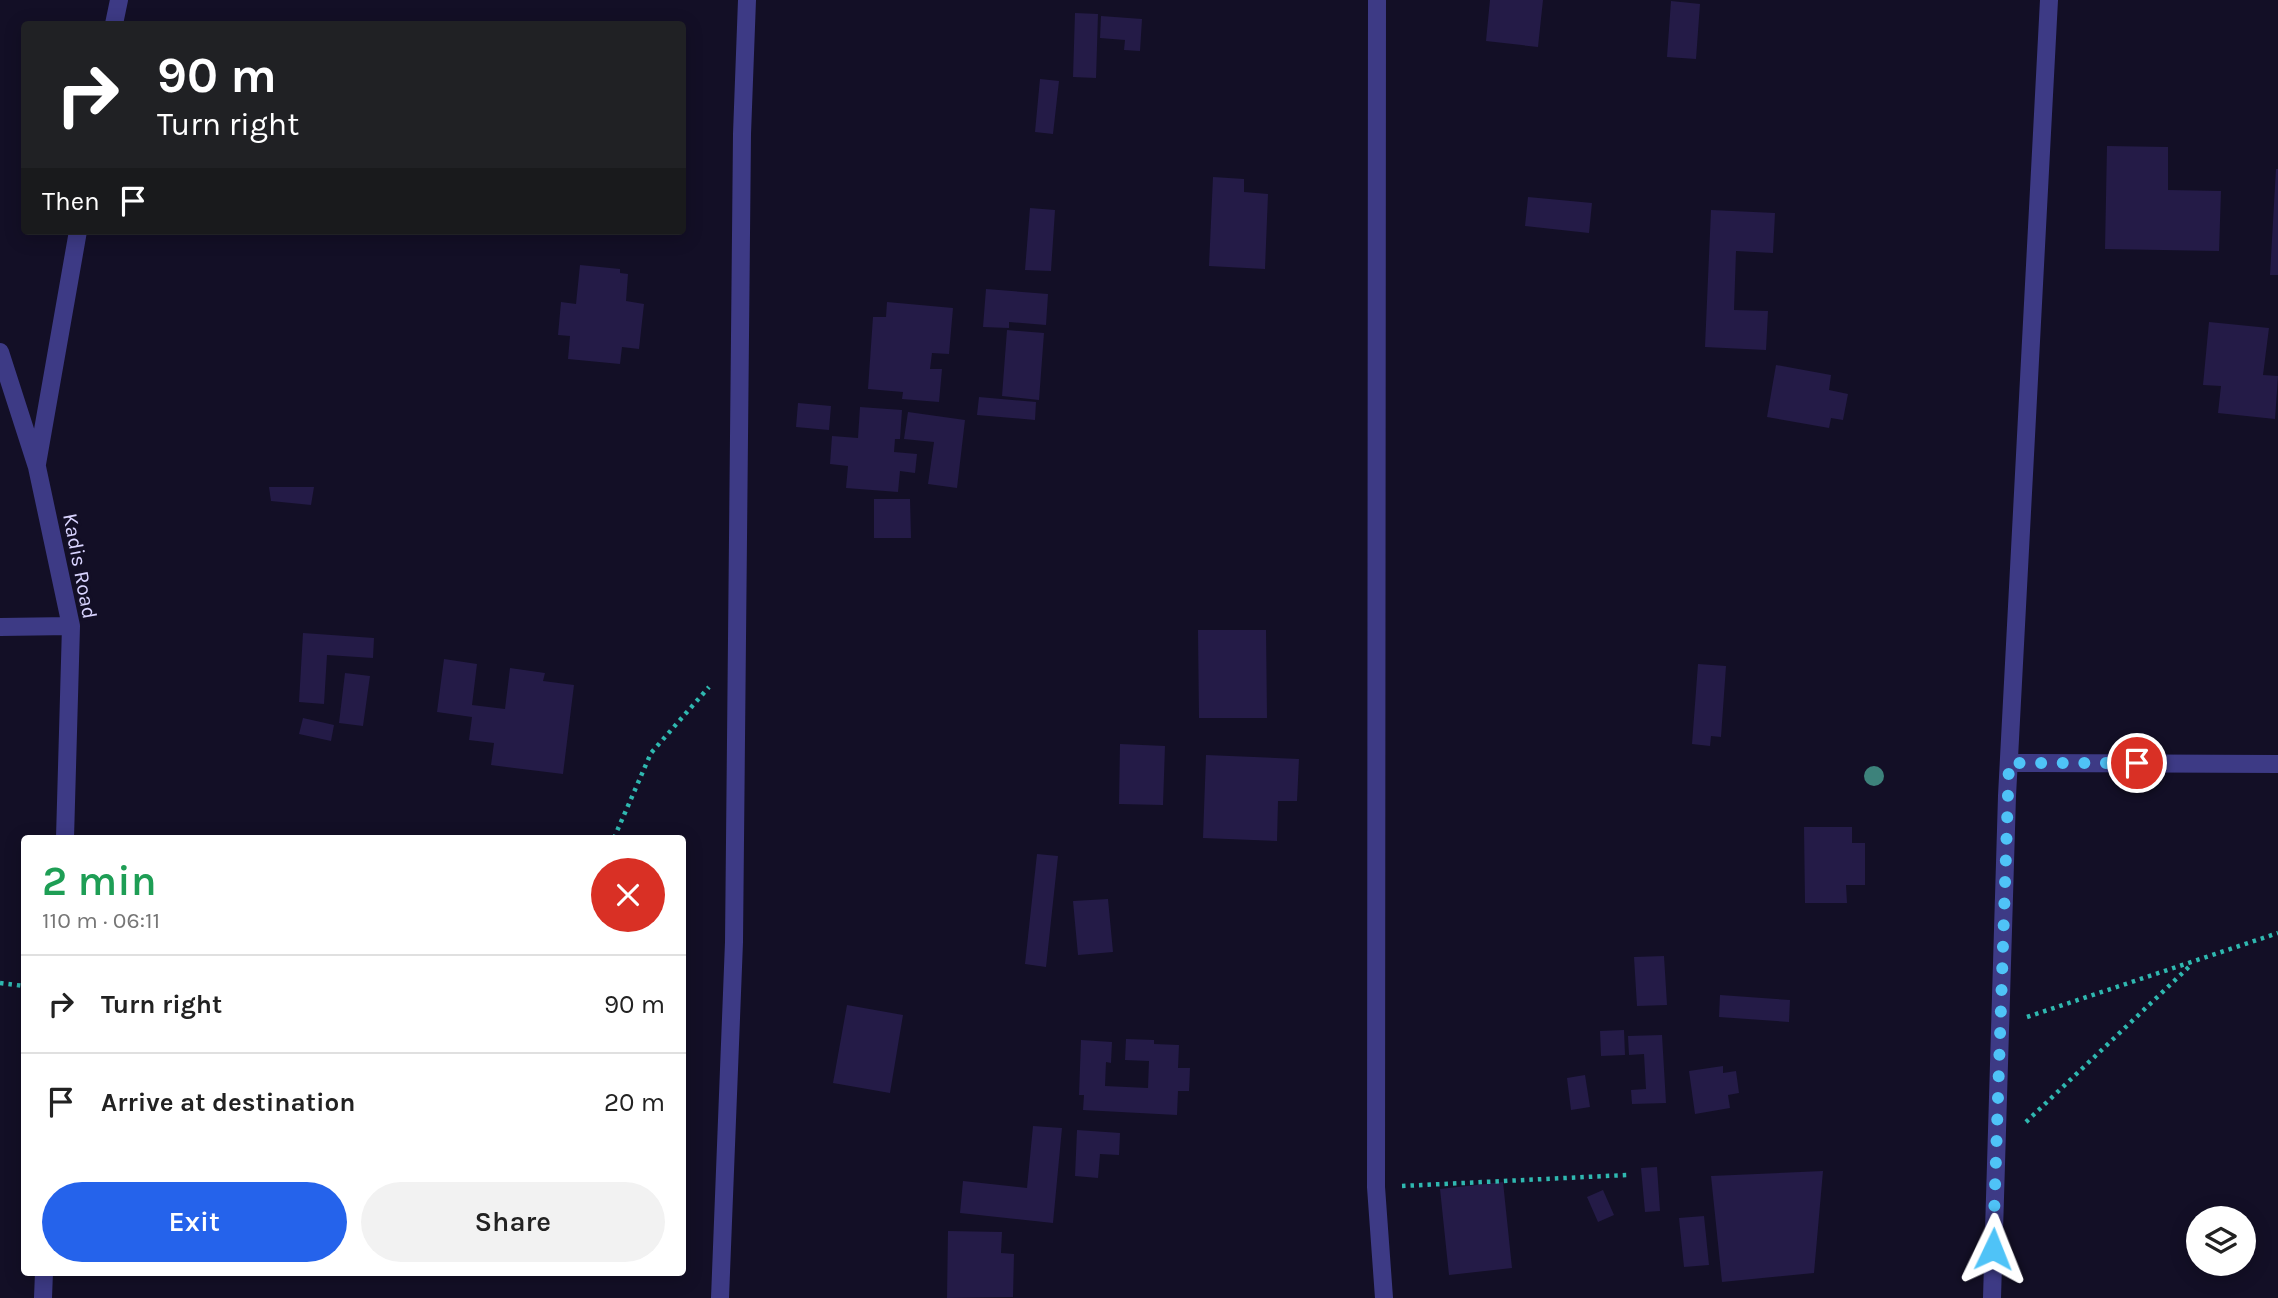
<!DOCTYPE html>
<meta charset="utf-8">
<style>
:root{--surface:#fff;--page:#f2f2f2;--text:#222;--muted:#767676;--line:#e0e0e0;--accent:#2563eb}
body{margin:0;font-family:Karla,sans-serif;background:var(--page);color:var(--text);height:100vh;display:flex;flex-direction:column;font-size:26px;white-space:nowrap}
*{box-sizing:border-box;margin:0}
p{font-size:23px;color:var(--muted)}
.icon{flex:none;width:38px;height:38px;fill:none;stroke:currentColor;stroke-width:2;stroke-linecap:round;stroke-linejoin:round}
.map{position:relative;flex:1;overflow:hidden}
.sheet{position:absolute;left:21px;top:835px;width:665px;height:441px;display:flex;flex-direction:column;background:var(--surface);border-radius:7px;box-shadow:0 4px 18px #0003}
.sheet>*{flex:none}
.banner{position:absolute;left:21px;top:21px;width:665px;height:214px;border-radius:7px;box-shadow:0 4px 18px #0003;background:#202124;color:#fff;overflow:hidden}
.tools{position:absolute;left:2186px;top:1206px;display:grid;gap:14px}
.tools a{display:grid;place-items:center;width:70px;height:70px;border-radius:50%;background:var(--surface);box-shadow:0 4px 18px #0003;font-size:35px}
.pin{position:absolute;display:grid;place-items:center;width:60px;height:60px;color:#fff;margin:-30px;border:4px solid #fff;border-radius:50%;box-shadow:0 2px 7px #0007}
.me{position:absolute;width:77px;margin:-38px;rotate:2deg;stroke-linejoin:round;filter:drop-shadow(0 0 5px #0008)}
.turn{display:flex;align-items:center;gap:24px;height:147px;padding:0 21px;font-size:32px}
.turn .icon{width:91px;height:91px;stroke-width:2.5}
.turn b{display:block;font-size:49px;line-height:60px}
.then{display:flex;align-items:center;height:66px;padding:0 21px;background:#0003;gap:14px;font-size:26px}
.round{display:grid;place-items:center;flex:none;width:74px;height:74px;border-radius:37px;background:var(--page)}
.headline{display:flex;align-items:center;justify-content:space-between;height:119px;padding:0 21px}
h1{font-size:42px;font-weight:600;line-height:52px;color:#1e9e55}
.button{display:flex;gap:14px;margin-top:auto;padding:14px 21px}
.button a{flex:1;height:80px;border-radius:42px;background:var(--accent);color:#fff;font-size:28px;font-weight:600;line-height:80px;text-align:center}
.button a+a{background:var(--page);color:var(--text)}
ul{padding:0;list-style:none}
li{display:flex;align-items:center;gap:21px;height:98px;padding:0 21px;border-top:2px solid var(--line)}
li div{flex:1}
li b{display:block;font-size:26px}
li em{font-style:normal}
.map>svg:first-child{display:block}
</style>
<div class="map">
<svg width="2278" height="1298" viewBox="0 0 2278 1298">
<rect width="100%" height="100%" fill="#130f26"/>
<path fill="#241b47" d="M1490,0H1543L1538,47L1486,41Z
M1671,1L1700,4L1696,59L1667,57Z
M1075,13L1098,14L1096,78L1073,77Z
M1101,16L1142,19L1140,51L1124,50L1125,40L1100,38Z
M1040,79L1059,81L1053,134L1035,132Z
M2107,146L2168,147V190L2221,191L2219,251L2105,249Z
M2276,169H2278V275H2270Z
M1213,177L1244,179V192L1268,194L1265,269L1209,266Z
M1528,197L1592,203L1589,233L1525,226Z
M1030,208L1055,210L1051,271L1025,270Z
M1711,210L1775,213L1773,253L1736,251L1734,310L1768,311L1766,350L1705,347Z
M580,265L620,269V273L628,274L626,301L644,304L639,349L622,347L620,364L568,359L570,336L558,335L561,302L576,304Z
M986,289L1048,294L1046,325L1009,322V328L983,327Z
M887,302L953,308L949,354L932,353L930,369H942L939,402L902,399L903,392L868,389L873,317H886Z
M2209,322L2269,328L2263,375L2278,376L2275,419L2218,413L2221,386L2203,385Z
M1007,330L1044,333L1039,400L1002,396Z
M1776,365L1831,375L1829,390L1848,394L1843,420L1831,418L1829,428L1767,417Z
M979,397L1036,402L1035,420L977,415Z
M798,403L831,406L829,430L796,427Z
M860,407L902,410L900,439H895L894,452L917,454L915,473L900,471L898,492L846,488L848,466L830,464L832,436L858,438Z
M908,412L965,420L957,488L928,484L934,442L904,439Z
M269,487H314L311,505L271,501Z
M874,499H910L911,538H874Z
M1198,630H1266L1267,718H1199Z
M303,633L374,638L373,658L327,655L324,704L299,702Z
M444,659L477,664L472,705L505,709L510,668L545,673L543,681L574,685L563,774L491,765L494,743L469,740L472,717L437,712Z
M1698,664L1726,666L1721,737L1711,736L1710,746L1692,744Z
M345,673L370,676L363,726L339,723Z
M303,718L334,725L331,741L299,734Z
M1120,744L1165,746L1163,805L1119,804Z
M1206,755L1299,759L1297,801H1278L1277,841L1203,838Z
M1804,827H1852V843H1865V885H1846L1847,903H1805Z
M1037,854L1058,856L1046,967L1025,964Z
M1108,899L1113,952L1078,955L1073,901Z
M1664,956L1667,1005L1637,1006L1634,957Z
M1720,995L1790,1000L1789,1022L1719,1017Z
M847,1005L903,1015L890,1093L833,1083Z
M1624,1030L1625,1055L1601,1056L1600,1031Z
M1662,1035L1666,1103L1632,1104L1631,1090L1646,1089L1644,1054L1629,1055L1628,1036Z
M1126,1039L1154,1040V1044L1179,1045L1178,1068H1190L1189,1091H1178L1177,1115L1083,1110L1084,1095H1079L1081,1040L1112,1042L1111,1063L1106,1062L1105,1086L1148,1088L1149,1061L1125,1060Z
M1723,1066V1073L1736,1071L1739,1093L1728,1095L1730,1108L1695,1114L1689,1071Z
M1585,1075L1590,1107L1571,1110L1567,1078Z
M1033,1126L1062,1128L1053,1223L960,1213L963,1181L1027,1188Z
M1077,1130L1120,1133L1119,1155L1100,1154L1098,1178L1075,1176Z
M1657,1167L1660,1211L1645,1212L1641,1168Z
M1823,1171L1814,1273L1722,1282L1711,1176Z
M1503,1182L1512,1268L1449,1275L1440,1189Z
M1603,1190L1614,1215L1598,1222L1587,1197Z
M1704,1216L1709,1265L1684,1267L1679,1218Z
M948,1231L1002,1232L1001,1253L1014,1254L1013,1297L947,1298Z"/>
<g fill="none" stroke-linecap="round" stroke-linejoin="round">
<path stroke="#2fb8b0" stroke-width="4.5" stroke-dasharray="3.5 5" stroke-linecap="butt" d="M614,838L651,753L709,687
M0,983L24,986
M2027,1017L2278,933
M2026,1122L2192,964
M1402,1186L1627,1175"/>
<path stroke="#3d3a85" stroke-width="18" d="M1377,0L1376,1187L1384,1298
M114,24L119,0
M0,352L37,467L71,626L65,838
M37,464L78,231
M0,627L71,626
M2009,763L2278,764
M43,1298L44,1272
M720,1298L734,942L742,134L747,0
M1992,1298L2007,796L2049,0"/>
</g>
<circle fill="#3d827b" cx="1874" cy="776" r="10"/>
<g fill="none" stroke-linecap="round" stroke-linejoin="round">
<path stroke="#4fc3f7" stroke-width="12" stroke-dasharray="0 21.6" d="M1993,1249L2009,763H2137"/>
</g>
<g text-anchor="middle" stroke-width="6" stroke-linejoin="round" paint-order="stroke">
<g font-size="21" fill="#d9d4ff" stroke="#130f26">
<text transform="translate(80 566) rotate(79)" y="7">Kadis Road</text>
</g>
</g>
</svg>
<div class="tools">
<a><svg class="icon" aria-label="layers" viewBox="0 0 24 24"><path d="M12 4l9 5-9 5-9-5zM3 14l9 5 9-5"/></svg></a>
</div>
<div class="pin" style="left:2137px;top:763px;background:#d93025"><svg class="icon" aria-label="arrive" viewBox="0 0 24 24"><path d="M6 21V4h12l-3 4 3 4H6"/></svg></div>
<svg class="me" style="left:1993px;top:1249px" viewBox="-20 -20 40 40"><path d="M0-17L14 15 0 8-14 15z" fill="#4fc3f7" stroke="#fff" stroke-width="4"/></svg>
<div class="banner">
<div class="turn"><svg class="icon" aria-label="right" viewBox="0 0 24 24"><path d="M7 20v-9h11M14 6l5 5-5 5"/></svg><div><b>90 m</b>Turn right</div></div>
<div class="then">Then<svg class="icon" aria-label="arrive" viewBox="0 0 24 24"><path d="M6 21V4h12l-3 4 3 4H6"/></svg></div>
</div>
<section class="sheet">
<div class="headline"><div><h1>2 min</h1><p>110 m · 06:11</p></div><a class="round" style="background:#d93025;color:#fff"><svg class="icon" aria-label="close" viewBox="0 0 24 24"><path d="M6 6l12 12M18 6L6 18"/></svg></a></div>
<ul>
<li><svg class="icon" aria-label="right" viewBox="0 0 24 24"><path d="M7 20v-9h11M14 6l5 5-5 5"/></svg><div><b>Turn right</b></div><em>90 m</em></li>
<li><svg class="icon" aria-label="arrive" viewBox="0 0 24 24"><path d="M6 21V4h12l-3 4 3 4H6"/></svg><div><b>Arrive at destination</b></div><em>20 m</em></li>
</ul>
<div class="button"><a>Exit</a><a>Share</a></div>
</section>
</div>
